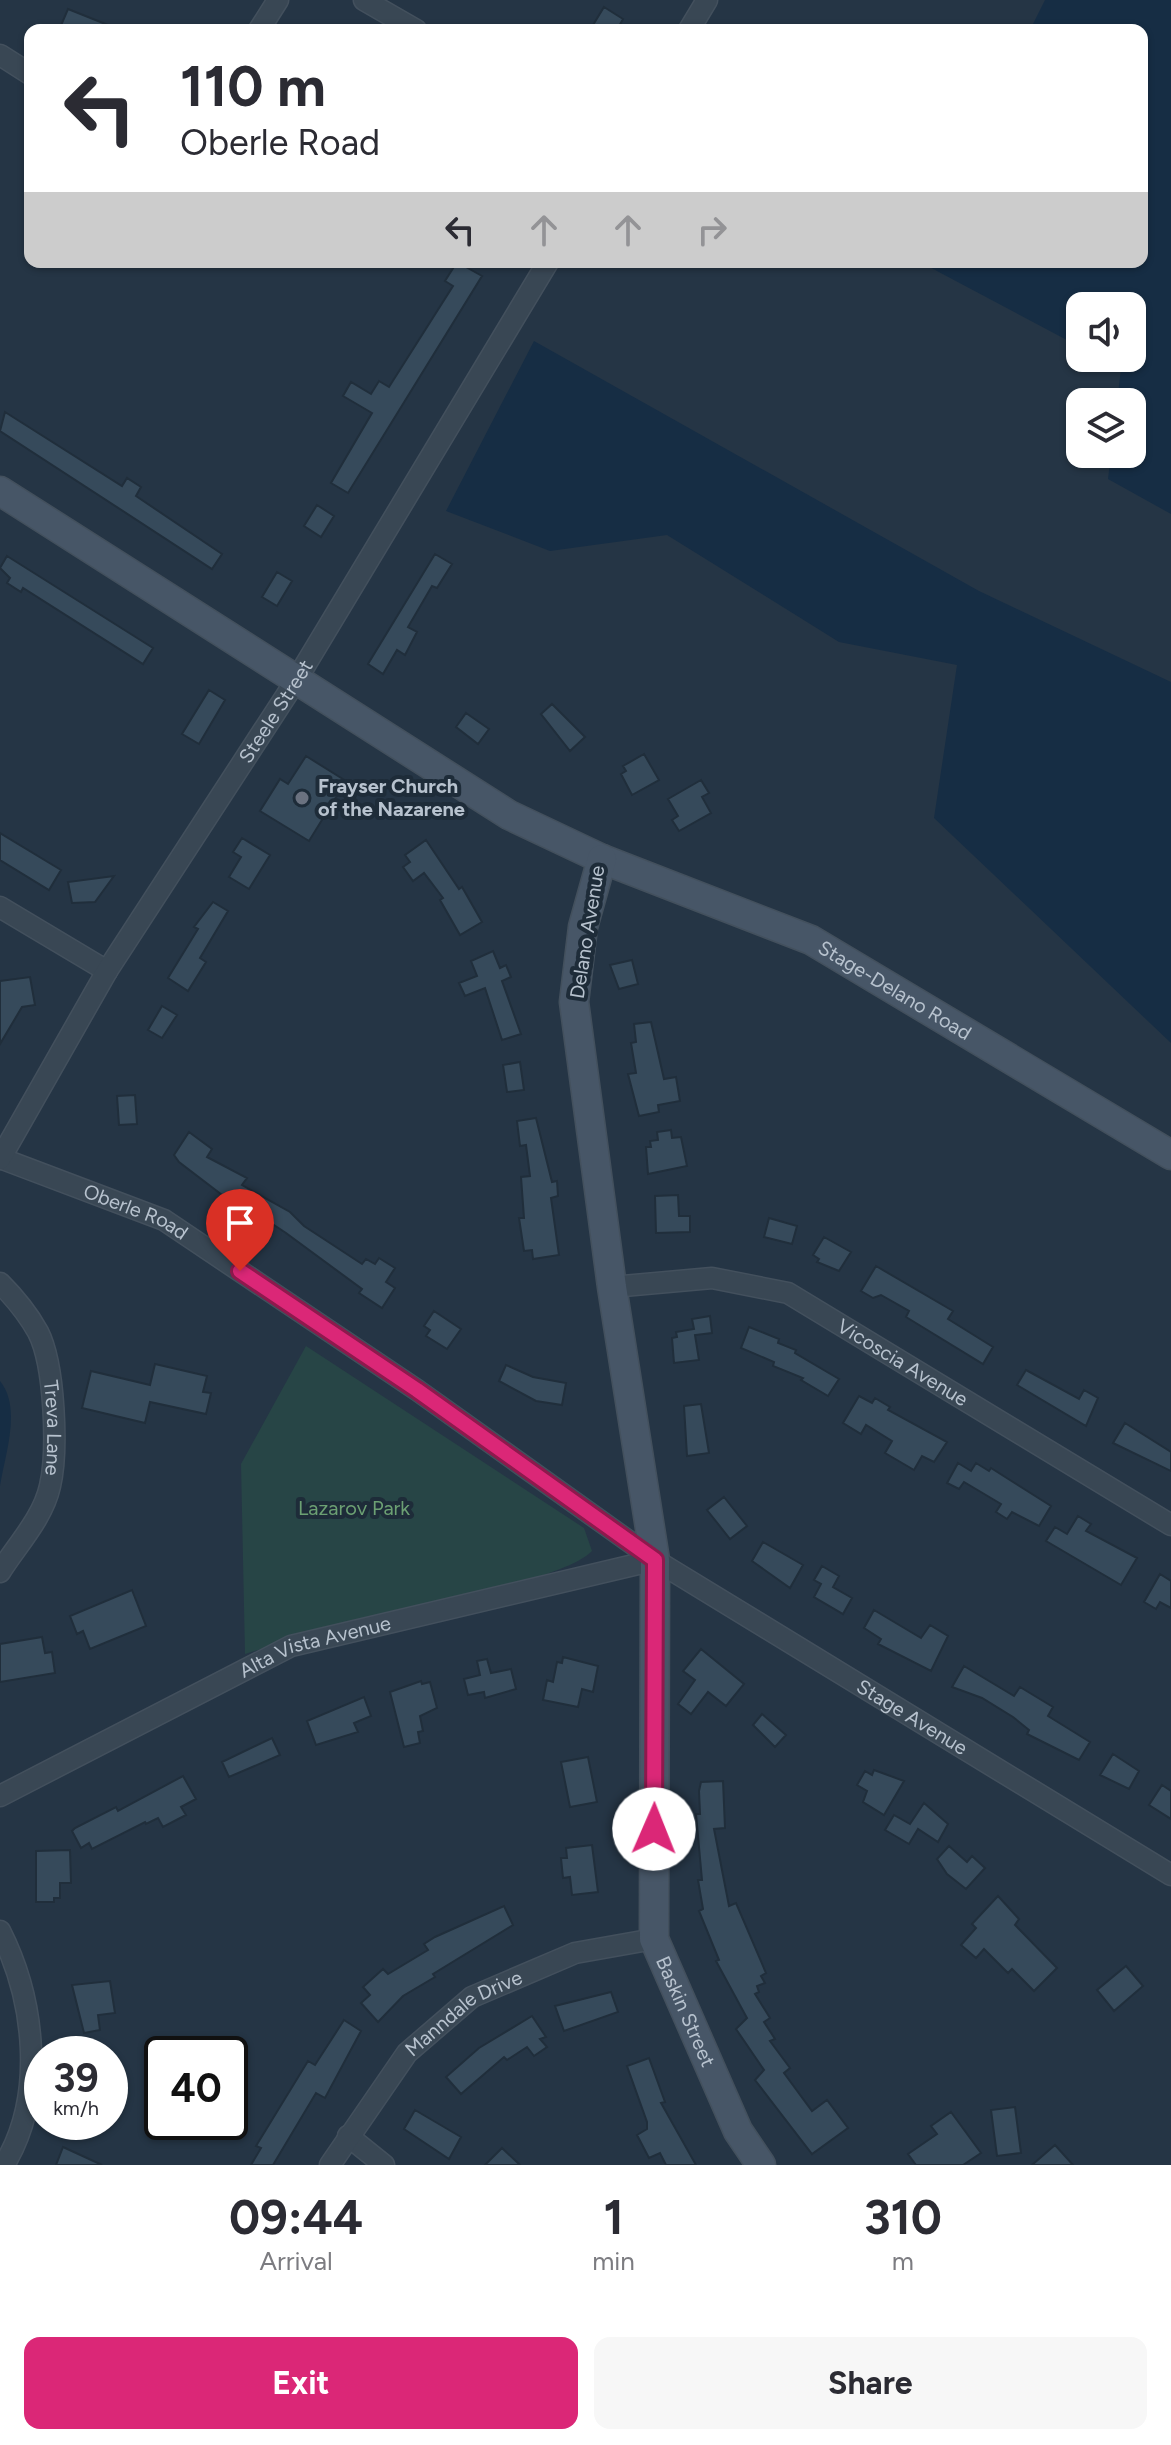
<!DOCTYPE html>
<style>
:root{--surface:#fff;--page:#f7f7f7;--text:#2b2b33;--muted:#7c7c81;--accent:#db2777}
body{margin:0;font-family:Figtree,sans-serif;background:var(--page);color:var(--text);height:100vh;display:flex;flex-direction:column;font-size:30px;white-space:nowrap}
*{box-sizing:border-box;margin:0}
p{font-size:26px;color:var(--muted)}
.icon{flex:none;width:44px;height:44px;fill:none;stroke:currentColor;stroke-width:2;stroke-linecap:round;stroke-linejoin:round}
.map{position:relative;height:2165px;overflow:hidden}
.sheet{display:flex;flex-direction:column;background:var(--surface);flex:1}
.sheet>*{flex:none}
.top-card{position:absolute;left:24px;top:24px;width:1124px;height:244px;border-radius:16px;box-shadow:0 2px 6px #0004;background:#fff;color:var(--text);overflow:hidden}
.buttons{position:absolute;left:1066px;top:292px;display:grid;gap:16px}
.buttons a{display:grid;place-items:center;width:80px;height:80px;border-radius:16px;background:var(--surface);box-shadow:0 2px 6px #0004;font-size:40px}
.speed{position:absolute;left:24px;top:2036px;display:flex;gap:16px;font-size:40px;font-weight:700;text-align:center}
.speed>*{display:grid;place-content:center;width:104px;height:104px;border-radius:50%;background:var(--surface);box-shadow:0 2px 6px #0004;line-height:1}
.speed small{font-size:20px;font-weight:400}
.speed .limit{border:4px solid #111;border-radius:12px;background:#fff;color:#111}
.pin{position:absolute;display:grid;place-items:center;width:68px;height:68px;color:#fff;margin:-82px -34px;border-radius:50% 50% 50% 0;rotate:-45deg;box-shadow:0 0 8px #0007}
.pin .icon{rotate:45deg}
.me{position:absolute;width:88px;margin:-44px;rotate:1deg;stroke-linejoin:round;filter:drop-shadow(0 0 6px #0008)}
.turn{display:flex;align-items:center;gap:28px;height:168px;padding:0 24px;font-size:36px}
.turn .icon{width:104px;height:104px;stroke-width:2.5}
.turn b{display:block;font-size:56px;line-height:68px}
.lanes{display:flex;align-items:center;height:76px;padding:0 24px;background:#0003;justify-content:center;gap:40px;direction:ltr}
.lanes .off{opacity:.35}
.eta{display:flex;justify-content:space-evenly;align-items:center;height:136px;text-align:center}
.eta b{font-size:48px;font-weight:700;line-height:56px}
.action{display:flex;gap:16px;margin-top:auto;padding:16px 24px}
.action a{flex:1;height:92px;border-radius:16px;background:var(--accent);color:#fff;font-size:32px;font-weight:700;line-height:92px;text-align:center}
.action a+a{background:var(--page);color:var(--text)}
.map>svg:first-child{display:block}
</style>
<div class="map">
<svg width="1171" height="2165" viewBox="0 0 1171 2165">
<rect width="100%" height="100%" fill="#253545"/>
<path fill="#274546" d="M306,1346L584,1528L592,1551C563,1580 438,1599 393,1611C344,1623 294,1639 245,1654L241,1464Z"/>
<path fill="#162d44" d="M1045,0H1171V514L1108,479L1111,454H1132V402H1117L1121,369L1100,358H1132V306H1080V347L920,262H1142V30H1030Z
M534,341L979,591L1171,682V1043L934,818L957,665L839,642L667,535L550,551L446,511Z
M0,1381C22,1408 5,1454 0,1486Z"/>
<path fill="#364a5b" stroke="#202e3b" stroke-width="2" d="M604,7L623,19L617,30H590Z
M68,9L118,29V30H59Z
M457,262L482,276L348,493L331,483L372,413L343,396L351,382L371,394L379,381L389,387L453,286L445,281Z
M5,412L122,486L127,478L141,487L136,496L222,554L212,569L0,431Z
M317,505L334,516L321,537L304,526Z
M435,554L452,564L437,588L432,586L408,627L417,632L405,655L397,650L383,674L368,664Z
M7,556L153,648L143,664L23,588L21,592L7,583L10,578L0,568Z
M277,572L292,581L277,606L262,597Z
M209,690L225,700L199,744L182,734Z
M552,704L585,737L570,751L541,714Z
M466,713L489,729L478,744L456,727Z
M644,754L659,780L632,795L621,774L626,771L623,766Z
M306,756L346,781L309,841L260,811L280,779L288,784Z
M701,780L709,793L702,797L711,813L679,831L672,820L678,816L668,799Z
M0,833L61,870L49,890L0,860Z
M242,838L270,855L249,889L229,877L241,857L233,852Z
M426,840L459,889L462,887L482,922L460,935L440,900L443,898L424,873L413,881L403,867L410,862L405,855Z
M114,876L95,902L72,903L68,882Z
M213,902L228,911L200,958L206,962L188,991L168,978L198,929L194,927Z
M493,951L500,968L506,965L511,977L502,981L521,1034L502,1040L485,988L465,996L459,983L477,976L471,961Z
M632,960L638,984L619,989L610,965Z
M30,977L35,1005L22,1007L0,1044V981Z
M162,1006L177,1015L162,1038L148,1030Z
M651,1022L664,1079L676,1077L680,1101L658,1105L659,1112L639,1116L628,1074L636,1073L631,1043L636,1042L634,1024Z
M520,1062L524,1090L507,1092L503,1065Z
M135,1095L137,1124L119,1125L117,1096Z
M536,1118L552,1182L557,1181L558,1196L551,1198L559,1255L533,1259L532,1250L524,1251L519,1218H524L521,1177L530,1176L526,1145L520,1146L517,1121Z
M671,1130L672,1138L681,1137L687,1166L648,1174L646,1147H651L650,1141L658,1140L657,1132Z
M189,1132L212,1149L207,1157L247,1178L242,1185L290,1212L304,1226L362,1264L366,1259L375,1264L379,1258L395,1268L386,1282L395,1288L382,1308L359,1293L362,1289L286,1233L245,1206L243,1210L230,1201L179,1162L174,1155Z
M678,1195L679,1216H690V1232L656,1233L655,1196Z
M769,1218L797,1226L792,1244L764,1237Z
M824,1237L851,1252L839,1271L817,1262L819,1259L813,1255Z
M876,1266L953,1311L948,1319L993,1347L983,1364L906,1317L909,1311L881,1295L873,1298L861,1291Z
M434,1311L461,1329L447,1349L426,1336L430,1330L424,1326Z
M710,1316L712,1333L695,1335L699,1360L674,1363L672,1338L677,1337L676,1332L694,1329L692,1319Z
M749,1327L779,1339L778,1343L796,1350L795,1353L839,1379L828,1396L801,1380L803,1378L773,1366L774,1362L741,1348Z
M155,1364L207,1376L203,1392L211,1393L206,1414L150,1402L145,1423L82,1408L91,1371L150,1385Z
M506,1365L533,1377L566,1383L562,1405L536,1401L499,1381Z
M1026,1370L1079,1399L1084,1390L1098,1398L1086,1426L1017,1385Z
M859,1396L872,1403L875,1398L890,1407L888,1410L947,1442L934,1462L922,1456L914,1470L885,1453L892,1441L866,1425L861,1434L843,1423Z
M701,1404L709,1453L687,1456L684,1406Z
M1125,1423L1171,1452V1471L1113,1443Z
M958,1463L971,1471L976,1463L989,1471L991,1468L1051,1506L1039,1526L1012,1512L1007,1519L996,1512L1001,1504L964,1482L959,1489L947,1483Z
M724,1497L747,1526L730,1539L707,1510Z
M1078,1516L1091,1524L1086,1531L1137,1558L1121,1585L1046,1541L1055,1527L1067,1534Z
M763,1542L803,1565L790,1588L752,1561Z
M822,1566L839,1576L833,1587L852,1598L843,1614L814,1597L821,1584L814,1580Z
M1160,1574L1171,1581V1608L1160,1602L1156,1609L1144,1602Z
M132,1590L146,1626L90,1649L83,1631L77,1634L70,1616Z
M874,1610L921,1638L930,1625L948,1636L931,1671L878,1644L881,1639L864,1628Z
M42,1637L45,1653L52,1652L55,1673L0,1682V1644Z
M701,1649L744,1684L726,1706L708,1692L691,1714L678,1704L695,1680L683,1671Z
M563,1657L598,1666L593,1692L582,1689L578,1707L543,1700L547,1680L553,1682L557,1662L562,1663Z
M487,1659L491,1673L511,1669L516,1689L485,1698L484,1692L468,1695L464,1679L480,1675L477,1661Z
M964,1666L1014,1696L1020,1687L1053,1707L1048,1716L1090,1742L1079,1760L1027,1734L1029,1730L1013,1717L982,1698L952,1687Z
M421,1681L422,1684L430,1682L437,1708L420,1716L423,1731L418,1732L420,1743L404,1747L390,1692Z
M364,1697L371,1716L354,1723L358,1732L316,1745L307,1721Z
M762,1714L786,1735L775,1747L753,1725Z
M272,1738L280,1755L229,1777L222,1762Z
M1113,1754L1139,1771L1129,1789L1100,1775Z
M588,1757L597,1802L570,1807L561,1762Z
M874,1770L904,1781L884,1815L863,1802L867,1791L857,1785L865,1771L872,1775Z
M183,1776L196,1799L181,1807L186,1815L163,1827L158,1818L146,1824L145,1822L92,1849L89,1843L81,1848L72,1831L75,1828L116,1807L118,1811Z
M723,1781L725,1828L714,1829L729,1906L736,1903L766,1973L761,1976L765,1983L757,1986L759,1992L755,1994L770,2018L764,2022L775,2039L770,2041L790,2068L784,2073L812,2111L827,2100L848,2128L812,2154L755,2080L764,2070L736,2029L747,2018L716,1961L719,1960L699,1911L703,1909L698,1880H702L696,1814H700L699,1791L701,1782Z
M1162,1785L1171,1791V1819L1149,1805Z
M924,1803L948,1824L938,1842L918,1829L909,1844L885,1830L894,1815L910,1824Z
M592,1845L598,1892L572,1895L570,1877L563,1878L561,1858H567L566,1848Z
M949,1846L967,1862L972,1856L985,1868L966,1889L947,1874L937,1859Z
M70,1850L71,1883H60V1898H54V1902H36V1851Z
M998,1896L1019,1919L1015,1925L1057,1968L1034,1991L1012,1969L1008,1973L984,1949L976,1958L961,1945L976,1928L972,1924Z
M504,1906L513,1925L433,1974L435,1977L403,1996L378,2022L361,2003L370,1995L363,1987L383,1969L388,1974L428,1950L424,1944L435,1937Z
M1126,1966L1143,1986L1114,2011L1097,1990Z
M110,1981L115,2013L98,2015L100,2030L84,2033L72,1985Z
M611,1992L618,2012L564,2031L555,2006Z
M532,2016L546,2037L540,2039L547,2047L534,2056L527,2047L507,2060L504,2057L461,2094L446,2077L479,2048Z
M344,2020L361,2031L325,2098L316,2093L273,2165H251L261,2148L256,2146L308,2061L315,2065Z
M649,2058L665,2102L661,2103L696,2165H666L660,2153L649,2158L637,2135L647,2129V2122L627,2066Z
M1015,2107L1021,2153L997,2156L991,2110Z
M415,2110L461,2137L449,2159L404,2129Z
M951,2112L981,2153L963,2165H916L908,2154L937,2134L931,2126Z
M1055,2145L1073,2165H1032Z
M63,2147L102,2165H56Z
M502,2148L520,2165H485Z"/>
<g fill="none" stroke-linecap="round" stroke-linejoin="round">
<defs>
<g id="street">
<path d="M364,0L416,30"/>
<path d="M259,30L278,0"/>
<path d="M689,30L707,0"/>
<path d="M0,55L30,74"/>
<path d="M0,907L107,971"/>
<path id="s1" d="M0,1158L164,1220L417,1390L655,1560L1171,1875"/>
<path id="s2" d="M0,1159L107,971L295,682L548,262"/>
<path id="s3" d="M0,1283C15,1298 28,1314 38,1332C55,1365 58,1451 50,1486C43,1518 17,1545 0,1572"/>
<path id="s4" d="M612,1287L712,1278L788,1293L1171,1525"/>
<path id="s5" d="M0,1796L291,1646L655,1560"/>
<path d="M0,1931C35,2000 46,2096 4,2165"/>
<path d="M348,2136L384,2165"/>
<path id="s6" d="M330,2165L407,2053L472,1997L575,1953L654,1939"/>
</g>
<g id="secondary">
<path id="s7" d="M0,491L509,815L602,859L811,940L1171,1155"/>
<path id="s8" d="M602,859L583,927L574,1002L612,1287L655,1560L654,1939L738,2131L761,2165"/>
</g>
</defs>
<use href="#street" stroke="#43505d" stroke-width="23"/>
<use href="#secondary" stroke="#43505d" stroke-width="31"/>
<use href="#street" stroke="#394754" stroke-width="20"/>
<use href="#secondary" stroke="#475667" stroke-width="28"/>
</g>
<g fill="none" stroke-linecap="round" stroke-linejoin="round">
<defs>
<path id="route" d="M240,1271L417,1390L655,1560L654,1829"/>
</defs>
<use href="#route" stroke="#8e194d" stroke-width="20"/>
<use href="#route" stroke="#db2777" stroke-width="14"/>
</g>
<circle fill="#6b7280" stroke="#1e2c39" stroke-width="3" cx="302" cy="798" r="8"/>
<g text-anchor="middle" stroke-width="8" stroke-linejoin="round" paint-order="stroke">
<g font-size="20" fill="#b7c2ce" stroke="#1e2c39">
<text dy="7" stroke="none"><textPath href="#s2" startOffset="526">Steele Street</textPath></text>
<text transform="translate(587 932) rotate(-81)" y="7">Delano Avenue</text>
<text dy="7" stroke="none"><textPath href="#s7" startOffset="1028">Stage-Delano Road</textPath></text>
<text dy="7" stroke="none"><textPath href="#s1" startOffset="146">Oberle Road</textPath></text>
<text dy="7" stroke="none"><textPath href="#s4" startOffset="312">Vicoscia Avenue</textPath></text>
<text dy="7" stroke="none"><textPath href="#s3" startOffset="160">Treva Lane</textPath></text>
<text dy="7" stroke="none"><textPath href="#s5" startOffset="350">Alta Vista Avenue</textPath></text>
<text dy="7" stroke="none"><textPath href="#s1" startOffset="1074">Stage Avenue</textPath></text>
<text dy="7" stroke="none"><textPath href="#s8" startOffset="1168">Baskin Street</textPath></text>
<text dy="7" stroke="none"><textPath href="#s6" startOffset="206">Manndale Drive</textPath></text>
</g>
<g font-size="20" font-weight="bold" fill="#b7c2ce" stroke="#1e2c39" text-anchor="start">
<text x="318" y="793">Frayser Church<tspan x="318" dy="23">of the Nazarene</tspan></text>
</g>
<g font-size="20" fill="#6ca073" stroke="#1e2c39">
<text x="354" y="1515">Lazarov Park</text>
</g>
</g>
</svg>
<div class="buttons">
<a><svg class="icon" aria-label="sound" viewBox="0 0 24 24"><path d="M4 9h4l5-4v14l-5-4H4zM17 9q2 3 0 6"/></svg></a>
<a><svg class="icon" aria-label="layers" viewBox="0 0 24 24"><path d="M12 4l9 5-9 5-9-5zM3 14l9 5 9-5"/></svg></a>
</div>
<div class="speed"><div>39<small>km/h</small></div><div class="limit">40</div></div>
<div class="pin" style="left:240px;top:1271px;background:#d93025"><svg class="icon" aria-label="arrive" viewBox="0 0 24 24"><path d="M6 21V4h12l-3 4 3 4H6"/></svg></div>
<svg class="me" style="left:654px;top:1829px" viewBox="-20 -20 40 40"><circle r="19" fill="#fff"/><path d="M0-13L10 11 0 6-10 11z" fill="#db2777"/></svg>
<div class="top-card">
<div class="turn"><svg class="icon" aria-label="left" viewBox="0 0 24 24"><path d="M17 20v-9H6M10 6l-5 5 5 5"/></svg><div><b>110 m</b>Oberle Road</div></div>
<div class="lanes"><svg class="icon" aria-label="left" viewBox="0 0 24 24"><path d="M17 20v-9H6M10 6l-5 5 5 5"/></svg><svg class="icon off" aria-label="ahead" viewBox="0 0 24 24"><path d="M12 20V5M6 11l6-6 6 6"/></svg><svg class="icon off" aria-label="ahead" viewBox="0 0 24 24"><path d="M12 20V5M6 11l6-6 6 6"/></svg><svg class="icon off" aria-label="right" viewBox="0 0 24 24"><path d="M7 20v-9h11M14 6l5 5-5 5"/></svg></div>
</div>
</div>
<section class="sheet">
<div class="eta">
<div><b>09:44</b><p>Arrival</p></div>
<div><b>1</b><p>min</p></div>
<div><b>310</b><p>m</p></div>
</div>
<div class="action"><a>Exit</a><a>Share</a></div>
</section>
